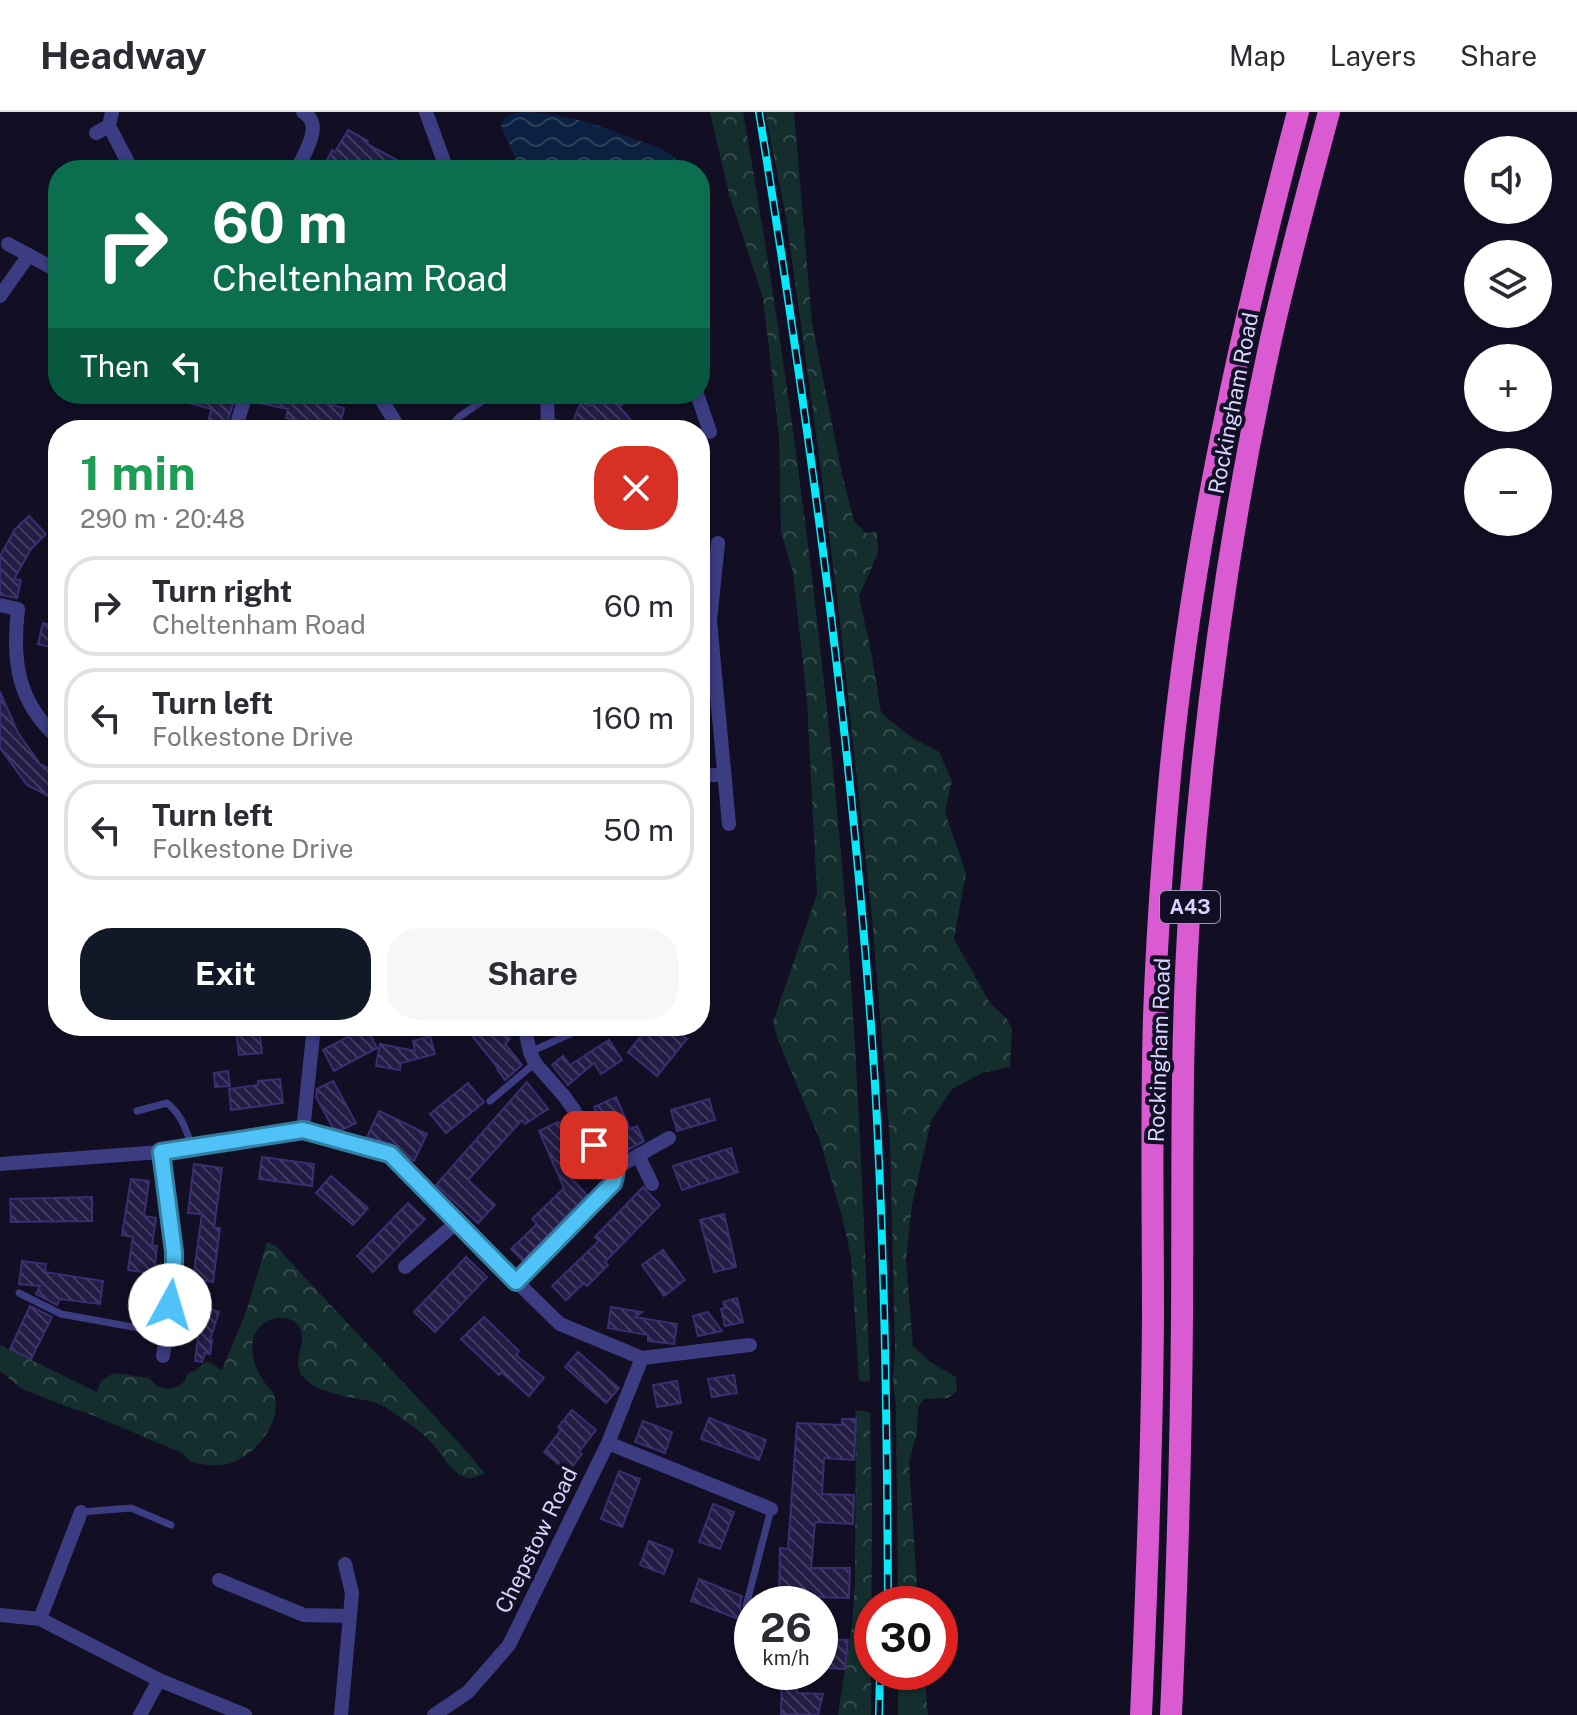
<!DOCTYPE html>
<meta charset="utf-8">
<style>
:root{--surface:#fff;--page:#f7f7f7;--text:#2b2b33;--muted:#7c7c81;--line:#e1e1e2;--accent:#111827}
body{margin:0;font-family:"Public Sans",sans-serif;background:var(--page);color:var(--text);height:100vh;display:flex;flex-direction:column;font-size:30px;white-space:nowrap}
*{box-sizing:border-box;margin:0}
p{font-size:26px;color:var(--muted)}
.icon{flex:none;width:44px;height:44px;fill:none;stroke:currentColor;stroke-width:2;stroke-linecap:round;stroke-linejoin:round}
.map{position:relative;flex:1;overflow:hidden}
.side{position:absolute;left:48px;top:308px;width:662px;height:616px;display:flex;flex-direction:column;background:var(--surface);border-radius:32px;box-shadow:0 2px 6px #0004}
.side>*{flex:none}
.banner{position:absolute;left:48px;top:48px;width:662px;height:244px;border-radius:32px;box-shadow:0 2px 6px #0004;background:#0b6e4f;color:#fff;overflow:hidden}
.controls{position:absolute;left:1464px;top:24px;display:grid;gap:16px}
.controls a{display:grid;place-items:center;width:88px;height:88px;border-radius:50%;background:var(--surface);box-shadow:0 2px 6px #0004;font-size:40px}
.speed{position:absolute;left:734px;top:1474px;display:flex;gap:16px;font-size:40px;font-weight:700;text-align:center}
.speed>*{display:grid;place-content:center;width:104px;height:104px;border-radius:50%;background:var(--surface);box-shadow:0 2px 6px #0004;line-height:1}
.speed small{font-size:20px;font-weight:400}
.speed .limit{border:12px solid #d22;background:#fff;color:#111}
.pin{position:absolute;display:grid;place-items:center;width:68px;height:68px;color:#fff;margin:-34px;border-radius:16px;box-shadow:0 4px 12px #0006}
.me{position:absolute;width:88px;margin:-44px;rotate:6deg;stroke-linejoin:round;filter:drop-shadow(0 0 6px #0008)}
.turn{display:flex;align-items:center;gap:28px;height:168px;padding:0 32px;font-size:36px}
.turn .icon{width:104px;height:104px;stroke-width:2.5}
.turn b{display:block;font-size:56px;line-height:68px}
.then{display:flex;align-items:center;height:76px;padding:0 32px;background:#0003;gap:16px;font-size:30px}
.round{display:grid;place-items:center;flex:none;width:84px;height:84px;border-radius:32px;background:var(--page)}
.overview{display:flex;align-items:center;justify-content:space-between;height:136px;padding:0 32px}
h1{font-size:48px;font-weight:700;line-height:60px;color:#1e9e55}
.primary-button{display:flex;gap:16px;margin-top:auto;padding:16px 32px}
.primary-button a{flex:1;height:92px;border-radius:32px;background:var(--accent);color:#fff;font-size:32px;font-weight:700;line-height:92px;text-align:center}
.primary-button a+a{background:var(--page);color:var(--text)}
ul{padding:0;list-style:none}
li{display:flex;align-items:center;gap:24px;height:100px;margin:0 16px 12px;padding:0 16px;border:4px solid var(--line);border-radius:32px}
li div{flex:1}
li b{display:block;font-size:30px}
li em{font-style:normal}
header{display:flex;align-items:center;gap:48px;box-sizing:border-box;height:112px;padding:0 40px;background:var(--surface);border-bottom:2px solid var(--line)}
header strong{font-size:38px}
nav{display:flex;gap:44px;margin-inline-start:auto;font-size:28px}
.map>svg:first-child{display:block}
</style>
<header>
<strong>Headway</strong>
<nav><a>Map</a><a>Layers</a><a>Share</a></nav>
</header>
<div class="map">
<svg width="1577" height="1603" viewBox="0 0 1577 1603">
<defs>
<pattern id="forest-crowns" width="20" height="18" patternUnits="userSpaceOnUse" patternTransform="scale(2)"><rect width="20" height="18" fill="#132e2c"/><path d="M2 6a3 3 0 1 1 6 0M12 15a3 3 0 1 1 6 0" fill="none" stroke="#354b4c"/></pattern>
<pattern id="water-waves" width="16" height="10" patternUnits="userSpaceOnUse" patternTransform="scale(2)"><rect width="16" height="10" fill="#0c2141"/><path d="M0 5q4-4 8 0t8 0" fill="none" stroke="#2f405e"/></pattern>
<pattern id="building-back-hatch" width="6" height="6" patternUnits="userSpaceOnUse" patternTransform="scale(2)"><rect width="6" height="6" fill="#231c45"/><path d="M-1 5l2 2M0 0l6 6M5-1l2 2" fill="none" stroke="#423c61"/></pattern>
</defs>
<rect width="100%" height="100%" fill="#120f25"/>
<path fill="url(#forest-crowns)" d="M710,0H743C783,227 814,457 836,687C855,881 863,1076 870,1270L859,1269L851,1145L842,1104L819,1026L778,928L773,910L817,782L807,589L793,461L781,420L779,324L763,186L729,82Z
M765,0H794L812,211L842,362L854,409L866,421L877,420L878,441L859,484L872,544L881,601L911,625L939,640L952,669L945,700L966,761L954,827L990,891L1007,907L1012,917L1010,955L982,961L952,977L931,1009L912,1093L906,1148L913,1234L930,1250L956,1265L957,1279L948,1286L924,1287L918,1295L917,1321L909,1350L918,1492H898L896,1296L893,1271L895,1236L890,1029L872,805L839,502L820,351L786,105Z
M267,1130L276,1134C345,1210 418,1283 485,1361C479,1363 474,1367 468,1366C450,1362 441,1339 429,1328C419,1318 407,1310 395,1302C389,1297 382,1293 374,1290C354,1285 305,1281 299,1257C296,1248 302,1237 302,1227C303,1197 259,1200 253,1228C250,1242 255,1256 263,1268C266,1273 272,1278 274,1283C284,1312 249,1351 221,1353C213,1354 199,1353 191,1349C188,1347 185,1344 182,1341L92,1303L68,1295L22,1277L0,1259V1233L97,1280L101,1269L114,1261L149,1266L158,1275L168,1277L179,1274L185,1269L188,1261L196,1258L206,1249L222,1258L246,1200Z
M855,1298L870,1300L872,1399L871,1603H838L852,1513L855,1471L856,1307Z
M898,1560H924L928,1603H898Z"/>
<path fill="url(#water-waves)" d="M523,0C563,0 600,14 637,28C651,33 666,37 676,47C670,54 653,54 644,58H517L515,45L501,14C505,3 512,2 523,0Z"/>
<path fill="url(#building-back-hatch)" stroke="#392f70" stroke-width="2" d="M348,18L368,29L367,32L415,58H377L356,48L351,58H322L332,38L335,40Z
M172,282H236L225,318H205L212,297L172,287Z
M256,282H288L344,296L339,318H310L312,311L286,306L288,297L254,290Z
M609,282H615L622,293L619,294L639,318H584L572,312L581,290L590,294Z
M29,404L46,422L31,437L14,467L21,468L17,486L0,483V444L15,417Z
M43,511L58,515V537L38,532Z
M0,580L18,621L40,652L58,661V689L27,673L0,636Z
M464,914H499L510,927L505,932L522,953L505,968L497,957L498,956Z
M649,914H670L687,927L657,964L628,940Z
M259,915L262,941L239,943L236,917Z
M366,915L377,936L334,959L323,938Z
M430,924L435,942L401,951L400,958L376,954L380,932L415,939L413,929Z
M609,928L622,948L601,962L594,951L568,973L552,953L563,944L570,953Z
M228,959L230,974L215,975L214,961Z
M280,967L283,991L231,998L229,977L258,973V969Z
M333,969L356,1011L342,1018L333,1016L316,985L317,977Z
M527,970L548,997L525,1012L522,1008L468,1068L495,1093L478,1111L436,1073Z
M468,971L484,990L446,1021L430,1002Z
M616,985L630,1017L637,1014L644,1029L624,1040L612,1014L604,1017L594,995Z
M709,987L715,1008L677,1019L671,998Z
M379,999L427,1022L414,1049L408,1046L393,1033L367,1025Z
M558,1010L564,1017L567,1016L586,1058L570,1065L587,1083L523,1149L511,1137L537,1112L532,1107L564,1076L539,1019Z
M731,1036L738,1060L682,1078L673,1054Z
M262,1045L314,1052L312,1074L259,1067Z
M194,1052L222,1056L214,1116H220L213,1170L193,1167L202,1102L188,1101Z
M331,1064L368,1096L353,1113L316,1081Z
M131,1067L149,1069L144,1104L156,1106L152,1133L157,1134L154,1162L128,1158L133,1125L122,1123Z
M643,1075L660,1093L605,1150L608,1153L587,1174L584,1171L566,1188L552,1174L599,1129L595,1125Z
M92,1085V1109L11,1110L10,1087Z
M408,1091L425,1107L373,1160L357,1144Z
M724,1102L736,1155L714,1160L700,1108Z
M663,1138L685,1168L664,1184L642,1153Z
M466,1145L487,1165L435,1220L414,1200Z
M22,1149L46,1152L45,1160L103,1169L100,1192L60,1187L57,1193L36,1182L40,1174L19,1172Z
M136,1173L152,1178L150,1190L160,1192L157,1210L132,1207Z
M737,1186L743,1210L725,1214L721,1197L725,1196L723,1190Z
M195,1192L219,1200L210,1228H212L210,1242L205,1241L202,1250L195,1249L199,1217L188,1214Z
M30,1194L52,1205L31,1247L10,1237Z
M611,1195L642,1200L635,1205L677,1212L674,1232L648,1229V1223L608,1216Z
M708,1200L722,1219L698,1224L693,1204Z
M484,1205L519,1239L516,1243L544,1266L529,1284L501,1260L499,1263L461,1227Z
M578,1240L619,1276L606,1291L565,1255Z
M734,1263L737,1281L712,1285L708,1267Z
M677,1269L681,1291L657,1295L653,1273Z
M572,1298L596,1318L579,1340L582,1342L568,1360L544,1340L561,1318L558,1315Z
M709,1306L766,1328L759,1348L701,1327Z
M842,1307H856L854,1348L824,1346L822,1382L854,1383L853,1412L815,1410L811,1456H850L849,1486L810,1485V1492H779L780,1436L788,1437L797,1311L842,1313Z
M643,1309L672,1320L665,1341L635,1330Z
M619,1359L640,1367L622,1415L601,1407Z
M713,1392L734,1400L720,1437L699,1430Z
M649,1429L673,1438L664,1462L640,1453Z
M699,1467L742,1484L740,1493L741,1500L738,1507L691,1489Z
M829,1527L848,1528L845,1557L827,1556Z
M782,1560H798L797,1581L823,1582L818,1603L781,1602Z"/>
<g fill="none" stroke-linecap="round" stroke-linejoin="round">
<path stroke="#3c3c82" stroke-width="7" d="M549,308L570,318
M447,318L459,305L488,285
M530,940L570,922L594,914
M490,989L535,951
M137,999L167,991C182,1003 186,1018 192,1035
M19,1181L61,1202L166,1221
M81,1400L131,1396L171,1413
M752,1513L746,1494L771,1397"/>
<path stroke="#3c3c82" stroke-width="14" d="M426,0L447,58
M109,14L132,58
M96,21L109,14L112,0
M297,58C304,40 325,13 303,0
M8,132L58,159
M0,184L29,143
M378,282L400,318
M547,282L548,318
M697,282L710,320
M235,318L246,282
M718,431L710,509L729,712
M0,493L18,497C12,548 17,590 58,626
M700,663H724
M303,1018L314,914
M161,1040L174,1140V1164L163,1244
M638,1043L652,1072
M0,1052L161,1040L303,1018L390,1042L456,1111L560,1212L642,1246L750,1233
M616,1056L669,1026
M405,1155L456,1111
M516,1170L613,1071L616,1062L612,1050L586,1023L574,998L564,984L535,951L530,940L524,914
M608,1331L771,1397
M219,1468L304,1503L349,1504
M0,1503L40,1507L159,1568L245,1603
M40,1507L81,1400
M140,1603L159,1568
M341,1603L352,1481L345,1452
M434,1603L468,1580L509,1533L608,1331L642,1246"/>
<path stroke="#da5ad2" stroke-width="22" d="M1141,1603C1147,1470 1152,1338 1153,1205C1153,1105 1151,1005 1154,905C1157,821 1163,737 1171,653C1193,431 1241,216 1298,0
M1171,1603C1177,1470 1181,1338 1182,1205C1183,1067 1180,929 1190,791C1204,604 1229,419 1269,236C1286,157 1308,78 1329,0"/>
<defs>
<path id="rail" d="M759,0C811,322 854,646 875,972C885,1145 887,1319 888,1492
M879,1603L880,1560"/>
</defs>
<use href="#rail" stroke="#08e8f6" stroke-width="8"/>
<use href="#rail" stroke="#120f25" stroke-width="5" stroke-dasharray="15" stroke-linecap="butt"/>
</g>
<g fill="none" stroke-linecap="round" stroke-linejoin="round">
<defs>
<path id="route" d="M170,1193L174,1164V1140L161,1040L303,1018L390,1042L516,1170L613,1071C621,1052 607,1046 594,1033"/>
</defs>
<use href="#route" stroke="#337fa1" stroke-width="20"/>
<use href="#route" stroke="#4fc3f7" stroke-width="14"/>
</g>
<g text-anchor="middle" stroke-width="8" stroke-linejoin="round" paint-order="stroke">
<rect fill="#120f25" stroke="#9c99bd" stroke-width="2" x="1160" y="779" width="60" height="32" rx="6"/>
<g font-size="20" font-weight="bold" fill="#d7d4fe">
<text x="1190" y="802">A43</text>
</g>
<g font-size="22" fill="#d7d4fe" stroke="#120f25">
<text transform="translate(1233 291) rotate(-79)" y="8">Rockingham Road</text>
<text transform="translate(1159 938) rotate(-88)" y="8">Rockingham Road</text>
<text transform="translate(536 1428) rotate(-64)" y="8">Chepstow Road</text>
</g>
</g>
</svg>
<div class="controls">
<a><svg class="icon" aria-label="sound" viewBox="0 0 24 24"><path d="M4 9h4l5-4v14l-5-4H4zM17 9q2 3 0 6"/></svg></a>
<a><svg class="icon" aria-label="layers" viewBox="0 0 24 24"><path d="M12 4l9 5-9 5-9-5zM3 14l9 5 9-5"/></svg></a>
<a>+</a>
<a>−</a>
</div>
<div class="speed"><div>26<small>km/h</small></div><div class="limit">30</div></div>
<div class="pin" style="left:594px;top:1033px;background:#d93025"><svg class="icon" aria-label="arrive" viewBox="0 0 24 24"><path d="M6 21V4h12l-3 4 3 4H6"/></svg></div>
<svg class="me" style="left:170px;top:1193px" viewBox="-20 -20 40 40"><circle r="19" fill="#fff"/><path d="M0-13L10 11 0 6-10 11z" fill="#4fc3f7"/></svg>
<div class="banner">
<div class="turn"><svg class="icon" aria-label="right" viewBox="0 0 24 24"><path d="M7 20v-9h11M14 6l5 5-5 5"/></svg><div><b>60 m</b>Cheltenham Road</div></div>
<div class="then">Then<svg class="icon" aria-label="left" viewBox="0 0 24 24"><path d="M17 20v-9H6M10 6l-5 5 5 5"/></svg></div>
</div>
<section class="side">
<div class="overview"><div><h1>1 min</h1><p>290 m · 20:48</p></div><a class="round" style="background:#d93025;color:#fff"><svg class="icon" aria-label="close" viewBox="0 0 24 24"><path d="M6 6l12 12M18 6L6 18"/></svg></a></div>
<ul>
<li><svg class="icon" aria-label="right" viewBox="0 0 24 24"><path d="M7 20v-9h11M14 6l5 5-5 5"/></svg><div><b>Turn right</b><p>Cheltenham Road</p></div><em>60 m</em></li>
<li><svg class="icon" aria-label="left" viewBox="0 0 24 24"><path d="M17 20v-9H6M10 6l-5 5 5 5"/></svg><div><b>Turn left</b><p>Folkestone Drive</p></div><em>160 m</em></li>
<li><svg class="icon" aria-label="left" viewBox="0 0 24 24"><path d="M17 20v-9H6M10 6l-5 5 5 5"/></svg><div><b>Turn left</b><p>Folkestone Drive</p></div><em>50 m</em></li>
</ul>
<div class="primary-button"><a>Exit</a><a>Share</a></div>
</section>
</div>
